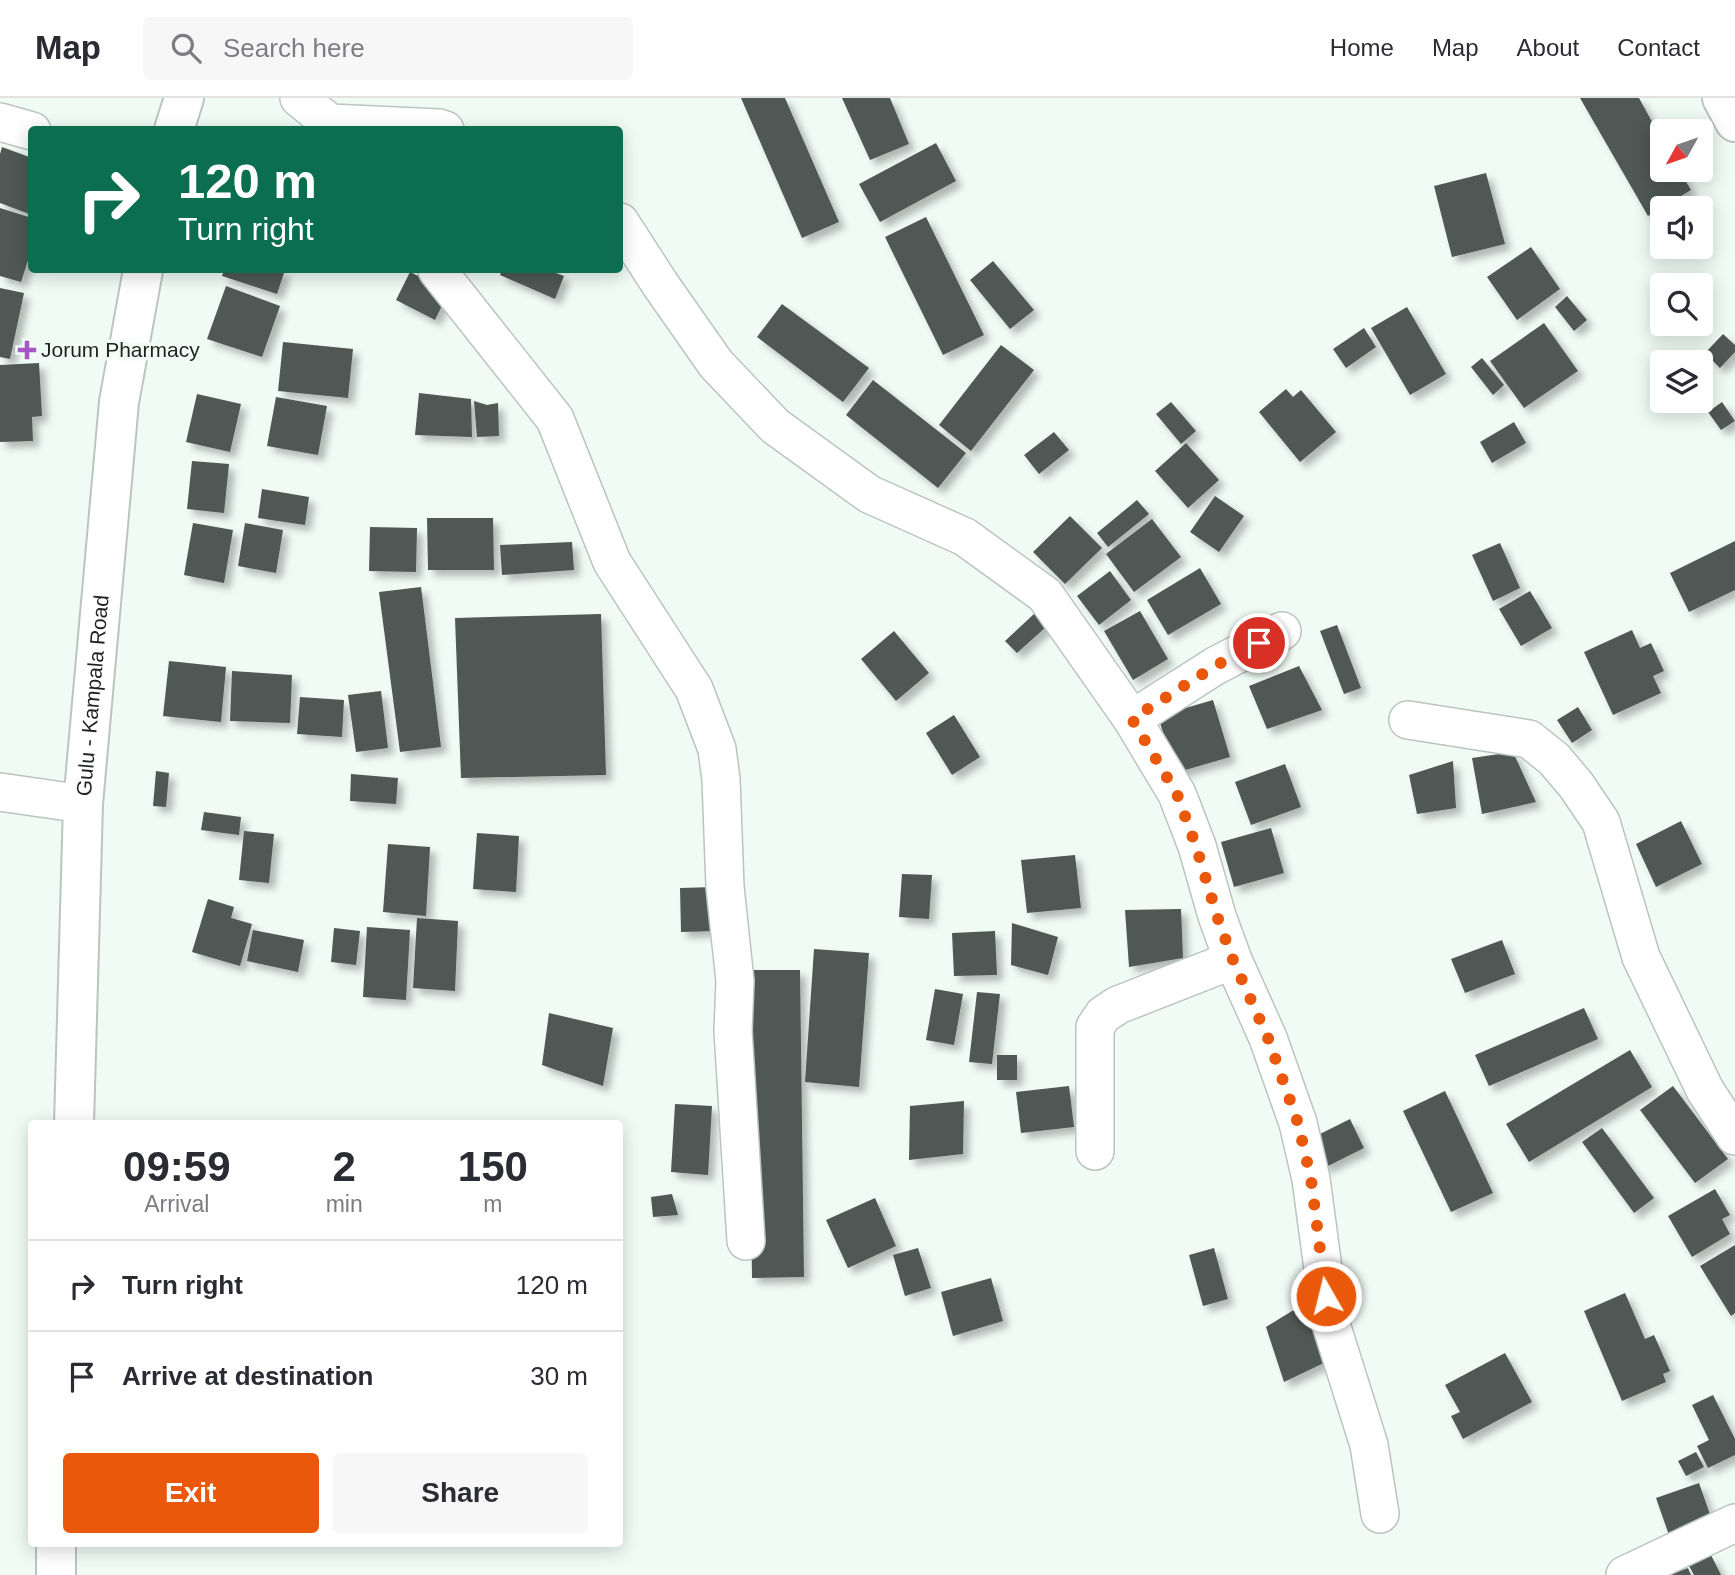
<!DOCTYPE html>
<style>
:root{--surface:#fff;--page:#f7f7f7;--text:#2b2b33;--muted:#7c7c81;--line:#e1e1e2;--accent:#ea580c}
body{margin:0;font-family:Arial,sans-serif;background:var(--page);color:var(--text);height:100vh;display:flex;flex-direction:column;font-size:26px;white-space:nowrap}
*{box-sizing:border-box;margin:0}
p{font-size:23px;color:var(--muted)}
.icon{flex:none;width:38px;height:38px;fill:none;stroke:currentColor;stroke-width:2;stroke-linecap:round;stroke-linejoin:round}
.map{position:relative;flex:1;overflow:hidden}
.drawer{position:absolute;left:28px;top:1022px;width:595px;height:427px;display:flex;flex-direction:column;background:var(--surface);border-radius:7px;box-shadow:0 4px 18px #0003}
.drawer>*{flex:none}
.top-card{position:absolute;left:28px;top:28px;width:595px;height:147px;border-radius:7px;box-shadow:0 4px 18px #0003;background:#0b6e4f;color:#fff;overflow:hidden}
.needle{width:46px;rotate:230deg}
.fabs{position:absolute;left:1650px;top:21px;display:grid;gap:14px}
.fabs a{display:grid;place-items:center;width:63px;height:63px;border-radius:7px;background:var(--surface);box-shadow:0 4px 18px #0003;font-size:35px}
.pin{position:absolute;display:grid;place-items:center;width:60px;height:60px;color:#fff;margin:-30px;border:4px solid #fff;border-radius:50%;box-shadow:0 2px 7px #0007}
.me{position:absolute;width:77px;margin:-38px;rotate:352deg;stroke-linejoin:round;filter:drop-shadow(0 0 5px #0008)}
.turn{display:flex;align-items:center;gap:24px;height:147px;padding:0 35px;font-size:32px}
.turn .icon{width:91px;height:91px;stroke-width:2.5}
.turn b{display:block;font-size:49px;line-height:60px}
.eta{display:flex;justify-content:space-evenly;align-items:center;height:119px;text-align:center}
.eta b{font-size:42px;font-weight:600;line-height:49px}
.button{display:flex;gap:14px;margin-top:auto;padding:14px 35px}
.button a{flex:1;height:80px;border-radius:7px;background:var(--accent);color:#fff;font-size:28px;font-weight:600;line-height:80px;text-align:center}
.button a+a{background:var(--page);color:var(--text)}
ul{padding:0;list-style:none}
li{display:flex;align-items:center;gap:21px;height:91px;padding:0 35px;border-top:2px solid var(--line)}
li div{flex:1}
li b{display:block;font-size:26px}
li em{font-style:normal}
header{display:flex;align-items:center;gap:42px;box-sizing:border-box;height:98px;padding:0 35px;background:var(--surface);border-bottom:2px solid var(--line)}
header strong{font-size:33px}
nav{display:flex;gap:38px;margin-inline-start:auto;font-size:24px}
.search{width:490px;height:63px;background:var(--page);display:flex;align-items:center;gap:18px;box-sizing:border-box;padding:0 24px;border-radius:7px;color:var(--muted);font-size:26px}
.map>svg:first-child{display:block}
</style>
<header>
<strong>Map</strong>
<div class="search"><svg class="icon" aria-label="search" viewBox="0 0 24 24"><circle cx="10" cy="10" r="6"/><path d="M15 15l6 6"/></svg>Search here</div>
<nav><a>Home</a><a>Map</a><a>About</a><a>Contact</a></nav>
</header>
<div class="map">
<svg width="1735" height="1477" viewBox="0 0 1735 1477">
<defs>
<filter id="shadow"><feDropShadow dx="6" dy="6" stdDeviation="3.5" flood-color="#0004"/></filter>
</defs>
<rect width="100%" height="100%" fill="#f0fbf6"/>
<path fill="#4f5854" filter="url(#shadow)" d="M741,0H785L839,124L802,140Z
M842,0H890L909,46L870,62Z
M1580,0H1639L1662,42V72H1679L1691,92L1648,118Z
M936,45L956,83L880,124L859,86Z
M2,49L32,60V117L0,105V56Z
M1486,75L1505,146L1452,159L1434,88Z
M0,110L32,120V150L21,184L0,178Z
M926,119L984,237L943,257L885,139Z
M1531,149L1560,191L1517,222L1487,179Z
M993,163L1034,212L1010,231L970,182Z
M224,172H285L277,196L222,178Z
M502,172H548L564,178L555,201L500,177Z
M410,174L449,193L435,222L396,202Z
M226,188L280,208L262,259L207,241Z
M0,190L24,195L10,261L0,259Z
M1567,198L1587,222L1574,233L1555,209Z
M782,206L869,270L843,304L757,239Z
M1407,209L1446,276L1410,297L1371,230Z
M1544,225L1578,273L1524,310L1490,263Z
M1364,230L1376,249L1346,270L1333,251Z
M1723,236L1735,247V254L1720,270L1705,255Z
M283,244L353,251L348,300L278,293Z
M1001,247L1034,272L971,353L939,327Z
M1482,260L1504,287L1493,297L1471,269Z
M39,265L42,318L32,319L33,343L0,344V267Z
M873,282L966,355L938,390L846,317Z
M1286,291L1293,299L1301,292L1336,334L1300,364L1259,314Z
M419,295L471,301L472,339L415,337Z
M197,296L241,306L230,354L186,344Z
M276,299L327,308L318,357L267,348Z
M474,303L487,307L498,305L499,338L477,339Z
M1171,304L1196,333L1181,346L1156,316Z
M1722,304L1735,323L1721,332L1708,314Z
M1514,324L1526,345L1492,365L1480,344Z
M1054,334L1069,352L1039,376L1024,357Z
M1186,345L1219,382L1188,410L1155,373Z
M192,363L229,366L224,415L187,411Z
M262,391L309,399L305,427L258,420Z
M1215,398L1244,418L1219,454L1190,434Z
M1137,402L1149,416L1108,449L1097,435Z
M1070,418L1102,450L1065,486L1033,454Z
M427,420H493L494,472H428Z
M1152,421L1181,459L1134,494L1106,456Z
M193,425L233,432L224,485L184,477Z
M245,425L283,432L276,475L238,468Z
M370,429L417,430L416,474L369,473Z
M1735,443V492L1689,514L1670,475Z
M572,444L574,472L502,477L500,447Z
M1500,445L1520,490L1493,503L1472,457Z
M1200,470L1221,506L1168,537L1147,502Z
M1110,473L1131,502L1099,527L1077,498Z
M421,489L441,649L400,654L379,494Z
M1530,493L1552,530L1521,548L1499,511Z
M1140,513L1168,561L1133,582L1104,533Z
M1035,515L1047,528L1017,555L1005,543Z
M601,516L606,677L461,680L455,520Z
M1337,527L1361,590L1344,596L1320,533Z
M1632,532L1640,550L1651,545L1664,573L1653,578L1661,595L1613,617L1584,554Z
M894,533L929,575L896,603L861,561Z
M169,563L226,569L221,624L163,618Z
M1299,568L1322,612L1267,631L1249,588Z
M232,573L292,577L290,625L230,623Z
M381,593L388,650L356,654L348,597Z
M300,599L344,602L342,639L297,636Z
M1213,602L1230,659L1175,675L1158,618Z
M1578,609L1592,632L1572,645L1557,622Z
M954,617L980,659L952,677L926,635Z
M1513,654L1536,704L1482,716L1472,660Z
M1453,663L1456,710L1417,716L1409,677Z
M1285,666L1301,709L1251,727L1235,684Z
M156,673L169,675L166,709L153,708Z
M351,676L398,680L396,706L350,703Z
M204,714L241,719L239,737L201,732Z
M1681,723L1702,766L1656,789L1636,746Z
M1271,730L1284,775L1234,789L1221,744Z
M244,733L274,736L269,785L239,782Z
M477,735L519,738L516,794L473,791Z
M388,746L430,749L426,818L383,814Z
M1075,757L1081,810L1027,815L1021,762Z
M902,776L932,777L929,821L899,819Z
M714,789L716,833L681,834L680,790Z
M208,801L234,809L231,820L252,826L240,868L192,854Z
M1181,811L1183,860L1129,869L1125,812Z
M417,820L458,823L455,893L413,890Z
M1012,825L1058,839L1048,877L1011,867Z
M367,829L410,832L406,902L363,899Z
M334,830L360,833L356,867L331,864Z
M253,832L304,842L298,874L247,863Z
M995,833L997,877L954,878L952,835Z
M1502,842L1515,876L1465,895L1451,861Z
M814,851L869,855L859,989L805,984Z
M748,872H800L804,1179L752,1180Z
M935,891L963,896L954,947L926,942Z
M977,894L1000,896L992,966L969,964Z
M1584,910L1598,941L1489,988L1475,957Z
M549,915L613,930L603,988L542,967Z
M1630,952L1652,989L1529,1064L1506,1026Z
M997,957H1017V982H997Z
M1069,988L1074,1029L1021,1035L1016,994Z
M1673,988L1728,1061L1695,1085L1640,1012Z
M1445,993L1493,1095L1451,1114L1403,1013Z
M964,1003L963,1056L909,1062L910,1008Z
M675,1006L712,1008L708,1077L671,1074Z
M1350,1021L1364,1050L1324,1070L1310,1041Z
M1602,1030L1654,1100L1634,1115L1582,1044Z
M1715,1091L1730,1117L1722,1121L1730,1136L1692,1159L1668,1118Z
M672,1096L678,1117L653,1119L651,1099Z
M875,1100L896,1148L848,1170L826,1122Z
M1735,1147V1215L1731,1218L1700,1168Z
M918,1150L931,1190L905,1198L893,1157Z
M1214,1150L1228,1201L1203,1208L1189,1157Z
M991,1180L1003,1223L953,1238L941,1194Z
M1625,1195L1645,1241L1654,1237L1670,1273L1663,1276L1666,1284L1622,1303L1584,1213Z
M1314,1205L1328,1263L1284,1284L1266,1229L1292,1213Z
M1505,1255L1532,1304L1463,1341L1451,1318L1460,1314L1445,1287Z
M1713,1297L1735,1341V1357L1708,1370L1697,1348L1709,1342L1692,1307Z
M1696,1354L1704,1369L1686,1378L1678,1363Z
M1699,1385L1713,1425L1670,1440L1656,1400Z
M1711,1457L1721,1477H1694L1689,1468Z
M1688,1470L1691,1477H1669Z"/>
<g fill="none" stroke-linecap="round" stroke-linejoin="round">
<defs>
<path id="minor" d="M299,0L330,25L334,32
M0,24L32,33
M330,25L439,30L445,32
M620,124L660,186L716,266L775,328L869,396L965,439L1045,497L1132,621L1177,696L1197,748L1217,818L1233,862L1268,940L1298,1025L1311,1081L1330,1223L1369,1347L1380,1416
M437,172L555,321L612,464L694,591L717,651L721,681L725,789L735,883L733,933L746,1143
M1132,621L1215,568L1282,533
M1408,622L1529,641L1554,661L1576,687L1601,724L1641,859L1705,992L1735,1038
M0,694L83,706
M1095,1053V929L1103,917L1118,907L1233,862
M1625,1477L1735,1425"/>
<path id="tertiary" d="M1722,0L1735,24"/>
<g id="primary">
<path d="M174,32L184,0"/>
<path id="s1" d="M74,1026L83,706L119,304L143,172"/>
<path d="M56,1477V1446"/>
</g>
</defs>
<use href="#minor" stroke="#bbc4c0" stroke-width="40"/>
<use href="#tertiary" stroke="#bbc4c0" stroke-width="42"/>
<use href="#primary" stroke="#bbc4c0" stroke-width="42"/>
<use href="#minor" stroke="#fff" stroke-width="37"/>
<use href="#tertiary" stroke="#fff" stroke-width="38"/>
<use href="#primary" stroke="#fff" stroke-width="38"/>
</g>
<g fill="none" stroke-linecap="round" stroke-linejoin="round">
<path stroke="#ea580c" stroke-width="12" stroke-dasharray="0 21.6" d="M1259,545L1215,568L1132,621L1177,696L1196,748L1217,818L1233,862L1268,940L1298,1025L1311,1081L1326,1198"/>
</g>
<path fill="#a756c6" stroke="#f0fbf6" stroke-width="2.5" d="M23.5 241.5h7v7h7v7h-7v7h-7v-7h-7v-7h7z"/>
<g text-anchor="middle" stroke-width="7" stroke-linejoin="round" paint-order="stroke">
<g font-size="21" fill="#1e2220" stroke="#f0fbf6" text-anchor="start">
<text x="41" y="259">Jorum Pharmacy</text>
</g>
<g font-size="21" fill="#1e2220" stroke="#f0fbf6">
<text dy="7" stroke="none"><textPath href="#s1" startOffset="429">Gulu - Kampala Road</textPath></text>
</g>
</g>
</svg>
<div class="fabs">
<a><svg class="needle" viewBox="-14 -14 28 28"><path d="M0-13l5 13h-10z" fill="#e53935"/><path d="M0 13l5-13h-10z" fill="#7c7c81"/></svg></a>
<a><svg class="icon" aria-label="sound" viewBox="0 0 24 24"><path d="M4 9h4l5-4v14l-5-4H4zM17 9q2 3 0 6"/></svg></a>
<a><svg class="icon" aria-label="search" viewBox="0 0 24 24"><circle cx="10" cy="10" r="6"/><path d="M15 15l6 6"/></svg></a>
<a><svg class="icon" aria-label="layers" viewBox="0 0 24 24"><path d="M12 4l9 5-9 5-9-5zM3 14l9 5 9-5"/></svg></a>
</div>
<div class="pin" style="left:1259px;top:545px;background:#d93025"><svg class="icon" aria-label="arrive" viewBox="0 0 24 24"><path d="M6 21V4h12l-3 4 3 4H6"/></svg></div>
<svg class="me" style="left:1326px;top:1198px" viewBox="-20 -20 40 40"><circle r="17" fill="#ea580c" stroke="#fff" stroke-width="3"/><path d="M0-11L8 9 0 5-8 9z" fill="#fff"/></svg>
<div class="top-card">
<div class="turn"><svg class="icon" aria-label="right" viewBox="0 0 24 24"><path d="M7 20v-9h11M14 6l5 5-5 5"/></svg><div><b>120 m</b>Turn right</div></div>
</div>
<section class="drawer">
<div class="eta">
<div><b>09:59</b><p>Arrival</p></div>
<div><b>2</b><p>min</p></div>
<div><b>150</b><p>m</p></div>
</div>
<ul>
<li><svg class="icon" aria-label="right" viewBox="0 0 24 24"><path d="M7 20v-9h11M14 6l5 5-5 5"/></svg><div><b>Turn right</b></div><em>120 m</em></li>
<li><svg class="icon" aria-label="arrive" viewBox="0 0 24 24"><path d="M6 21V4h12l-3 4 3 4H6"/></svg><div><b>Arrive at destination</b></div><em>30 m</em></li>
</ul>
<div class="button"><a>Exit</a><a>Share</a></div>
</section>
</div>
